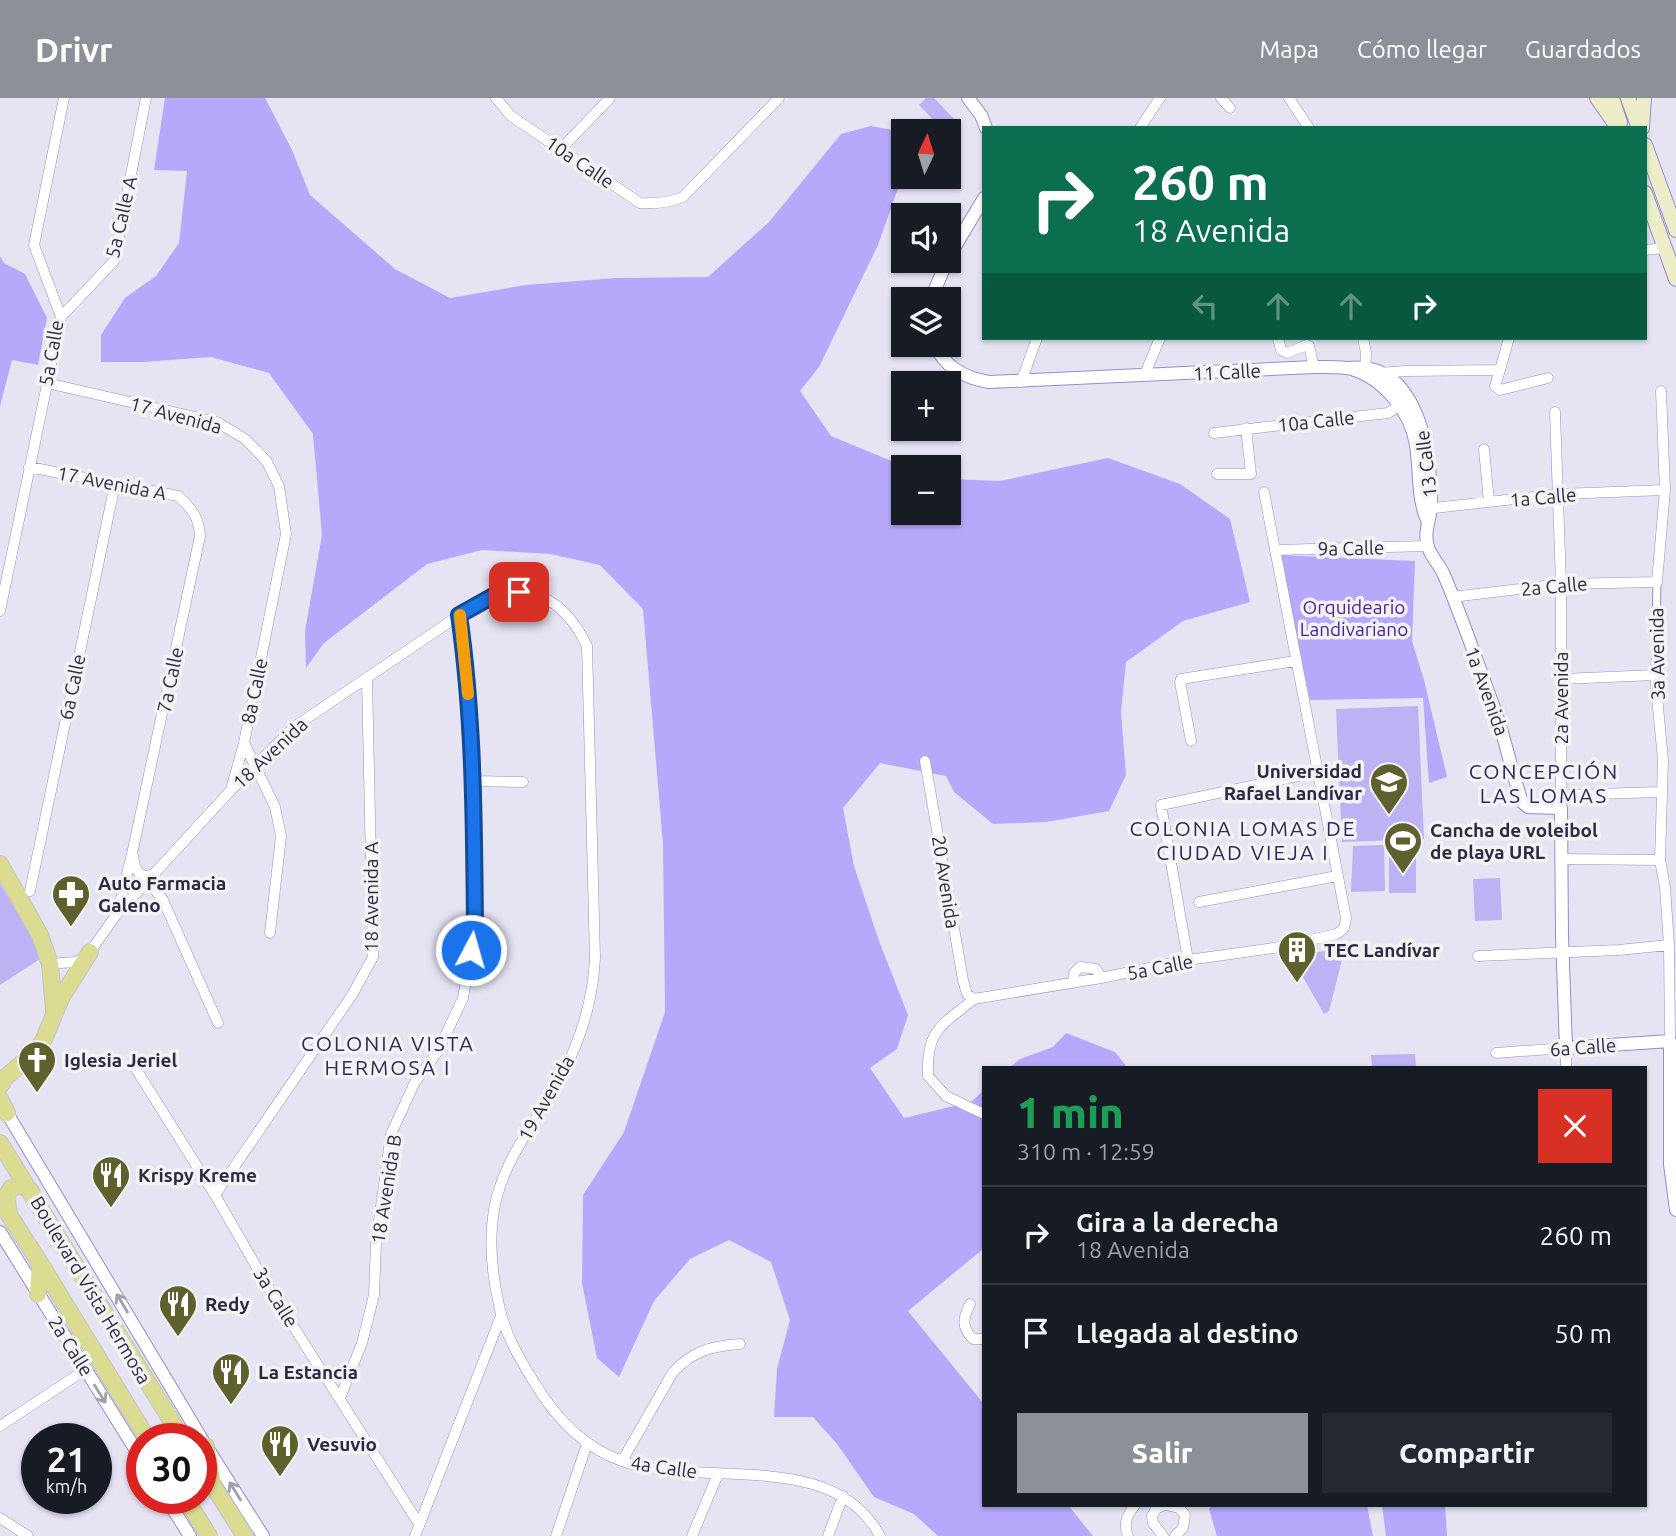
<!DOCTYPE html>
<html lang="es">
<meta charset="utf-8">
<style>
:root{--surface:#171b24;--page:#242831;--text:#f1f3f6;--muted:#9ea1a6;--line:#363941;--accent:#8c9099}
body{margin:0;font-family:Ubuntu,sans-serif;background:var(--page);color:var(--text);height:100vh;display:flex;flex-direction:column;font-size:26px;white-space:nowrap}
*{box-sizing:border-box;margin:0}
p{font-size:23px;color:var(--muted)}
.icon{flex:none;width:38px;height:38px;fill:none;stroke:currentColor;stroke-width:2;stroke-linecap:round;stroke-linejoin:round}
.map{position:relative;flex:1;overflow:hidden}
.sheet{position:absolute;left:982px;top:968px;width:665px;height:441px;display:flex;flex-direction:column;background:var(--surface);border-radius:0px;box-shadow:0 2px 5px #0004}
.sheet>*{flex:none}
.hud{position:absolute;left:982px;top:28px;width:665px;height:214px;border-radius:0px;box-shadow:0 2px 5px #0004;background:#0b6e4f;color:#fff;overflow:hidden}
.needle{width:46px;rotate:4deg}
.fabs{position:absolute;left:891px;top:21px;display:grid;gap:14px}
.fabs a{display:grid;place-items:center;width:70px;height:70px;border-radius:0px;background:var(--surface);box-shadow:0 2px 5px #0004;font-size:35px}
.speed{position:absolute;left:21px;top:1325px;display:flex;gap:14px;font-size:35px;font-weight:700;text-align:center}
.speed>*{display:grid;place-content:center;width:91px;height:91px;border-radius:50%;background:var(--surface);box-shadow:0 2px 5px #0004;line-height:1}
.speed small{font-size:18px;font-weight:400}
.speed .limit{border:10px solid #d22;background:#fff;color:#111}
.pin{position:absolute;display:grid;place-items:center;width:60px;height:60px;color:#fff;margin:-30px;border-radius:14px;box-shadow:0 4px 10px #0006}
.me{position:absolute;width:77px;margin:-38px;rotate:6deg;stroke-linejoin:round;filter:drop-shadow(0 0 5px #0008)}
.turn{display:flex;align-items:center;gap:24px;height:147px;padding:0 35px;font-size:32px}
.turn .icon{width:91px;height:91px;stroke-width:2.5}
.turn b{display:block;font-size:49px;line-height:60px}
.lanes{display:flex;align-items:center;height:66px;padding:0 35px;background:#0003;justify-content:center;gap:35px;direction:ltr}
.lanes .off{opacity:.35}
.round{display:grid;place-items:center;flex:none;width:74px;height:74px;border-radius:0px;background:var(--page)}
.headline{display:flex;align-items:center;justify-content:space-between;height:119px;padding:0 35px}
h1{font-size:42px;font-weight:800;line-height:52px;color:#1e9e55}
.button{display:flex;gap:14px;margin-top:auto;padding:14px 35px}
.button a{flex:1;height:80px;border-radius:0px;background:var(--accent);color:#fff;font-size:28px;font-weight:800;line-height:80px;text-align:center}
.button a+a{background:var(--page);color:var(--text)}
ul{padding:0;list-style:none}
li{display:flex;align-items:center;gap:21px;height:98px;padding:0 35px;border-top:2px solid var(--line)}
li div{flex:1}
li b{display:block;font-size:26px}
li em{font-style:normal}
header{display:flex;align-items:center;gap:42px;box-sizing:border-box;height:98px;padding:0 35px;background:var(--accent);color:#fff}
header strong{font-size:33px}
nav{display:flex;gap:38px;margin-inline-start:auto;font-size:24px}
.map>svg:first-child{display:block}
</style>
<header>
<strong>Drivr</strong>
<nav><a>Mapa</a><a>Cómo llegar</a><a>Guardados</a></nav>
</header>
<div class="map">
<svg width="1676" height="1438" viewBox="0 0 1676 1438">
<rect width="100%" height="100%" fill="#e6e4f3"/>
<path fill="#bcb2f4" d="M926,0H934L954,21L942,31L919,7Z
M1418,608L1424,741L1342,744L1336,611Z
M1384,747L1385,793L1351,794L1353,748Z
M1389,758H1416V795H1389Z
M1500,780L1502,822L1475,823L1473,781Z
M0,785L43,859L0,887Z
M1345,850L1329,913L1324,916L1291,858Z
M1415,956L1416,969H1372L1371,957Z"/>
<path fill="#b6a9fb" d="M165,0H265L292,52L310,97L395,171L450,200L526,187L615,180L708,179L769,124L841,36L871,28L903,34V76L878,147L819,269L800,293L831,338L906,369H903V415H948L949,381L1000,383L1108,360L1180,386L1230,421L1250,504L1183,523L1126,564L1121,614L1126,677L1109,713L1046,724L993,726L954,694L946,678L880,665L843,710L854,768L879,843L908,917L897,951L870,970L904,1020L971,1004L983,993V1151L908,1213L983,1305L984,1407H1068L1093,1438H938L914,1416L874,1399L837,1346L813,1319H774L777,1271L790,1222L771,1164L729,1142L690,1161L654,1203L619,1279L597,1260L582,1185L583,1097L624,1034L665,914L663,746L643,511L600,467L550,456L482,452L427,466L324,545L306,570L305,533L322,437L313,336L269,275L211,259L144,264H101V237L125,200L156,178L179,145L187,73L154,72Z
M0,158L4,165L25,176L47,220L38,267L12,262L0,308Z
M1280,457L1415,463L1412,543L1424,582L1447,679L1429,685L1423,600L1310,602Z
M1066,935L1115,954L1127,969H1010L1020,961L1053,949Z
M1212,1407H1367L1373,1438H1217L1209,1411Z
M1382,1407H1445L1447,1438H1386Z"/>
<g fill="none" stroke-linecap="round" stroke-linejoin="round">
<defs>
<path id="pedestrian" d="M1655,577L1657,484"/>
<path id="minor" d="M496,0L511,18L640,105C656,106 668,105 683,99L779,0
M1221,0L1230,10
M1289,0L1309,30
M1140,30L1160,0
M561,51L610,0
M1645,152L1665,150
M61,219L114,163L146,0
M1278,240L1281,252L1287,255L1307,247L1309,248L1314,269
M1363,240L1366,255L1365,276L1406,273L1500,272L1509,240
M1500,272L1495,288L1500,292L1548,280
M1144,278L1160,240
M1021,284L1037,240
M47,285L217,324L245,341L256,352L267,364L279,388L286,436L244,645L275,709L281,738L270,835
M1555,314L1561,486V710
M1214,335L1388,315L1399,308L1402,302
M1484,351L1489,404
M29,369L178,398C192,411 199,419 200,438L132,756L118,813
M1217,376H1251L1246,330
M1425,411L1560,396L1665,392
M1275,452L1427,448
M1452,499L1561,486L1657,484L1665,392L1661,293
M0,513L61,219L34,147L64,0
M1562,581L1655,577L1663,662L1660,762L1665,789L1669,847L1670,943
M1191,643L1180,584L1181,581L1295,563
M925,663L963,882L967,896L974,901
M474,683L523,684
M232,688L244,645
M1562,697L1661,694
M133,758C135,772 139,782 155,776
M1561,761L1660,762
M148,783L163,802L218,925
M30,793L115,386
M1199,804L1337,778
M1478,858L1619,852L1669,847
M1188,862L1161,707L1317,674
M60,865L76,864L90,854L116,817L232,691L294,629L476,506C528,481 563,499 587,548L595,860C593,902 580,944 560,981C538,1020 507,1057 496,1102C488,1137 491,1172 499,1207C504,1234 519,1260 534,1284C555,1319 582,1349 622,1363C702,1391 832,1349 880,1438
M1073,885L1074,875L1080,869L1096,871L1101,880
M974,901L1101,880L1188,862L1274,850L1337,836L1344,830L1346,820L1264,394
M974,901C941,928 926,932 928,978L946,998L984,1016
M1496,955L1566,950V970
M136,971L215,1097L267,1187L419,1426
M215,1097L352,897L373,859L367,580
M970,1206C963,1220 961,1229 973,1241H984
M340,1300L362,1245L374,1197L376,1145L391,1036L415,984L438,953L463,900L475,830L474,683L467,574L459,517
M0,1328L85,1272
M622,1363L673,1274C693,1253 711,1248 740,1246
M1166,1407L1179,1410L1185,1417L1183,1430L1175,1438
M0,1420L28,1438
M415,1438L501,1218
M556,1438L587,1346
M692,1438L718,1376
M828,1438L843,1398
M1128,1438C1123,1426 1127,1417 1135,1407
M1163,1438L1153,1425L1152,1418L1156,1411L1164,1407"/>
<path id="tertiary" d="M968,0L981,17L986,30
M948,160L984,100
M931,201L947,163
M935,247C945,270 965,280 989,284L1314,269C1326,269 1341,268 1352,271C1384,281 1411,314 1416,347C1420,372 1417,399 1427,422
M1349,270C1419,262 1431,356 1431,407C1431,420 1423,434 1428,449C1431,459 1440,467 1444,477C1462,519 1477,564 1493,607C1505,639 1511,672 1522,704L1528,709L1561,710L1562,837L1566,950L1670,943V1066L1676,1112
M7,1015L206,1348L263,1438
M0,1134L142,1362
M166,1400L190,1438"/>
<path id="secondary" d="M1597,0L1618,30
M1612,0L1620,25
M1628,0L1639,30
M1642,30L1644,0
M1645,47L1676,132
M1645,95L1676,181"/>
<path id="primary" d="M0,766L40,837L50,866L54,912
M0,988L6,979L37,952L44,941L61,900L90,854
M0,1001L7,1015
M0,1045L182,1340
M0,1103L40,1165L147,1340
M9,1115L6,1099L11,1090L21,1087L31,1093
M38,1196L40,1165
M206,1348L212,1382
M201,1369L245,1438
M185,1400L209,1438"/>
</defs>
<use href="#pedestrian" stroke="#968cce" stroke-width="9"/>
<use href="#minor" stroke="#968cce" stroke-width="11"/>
<use href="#tertiary" stroke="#968cce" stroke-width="14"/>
<use href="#secondary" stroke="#968cce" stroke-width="16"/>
<use href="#primary" stroke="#c4c3cb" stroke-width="18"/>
<use href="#pedestrian" stroke="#fff" stroke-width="7"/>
<use href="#minor" stroke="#fff" stroke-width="10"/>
<use href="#tertiary" stroke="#fff" stroke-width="12"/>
<use href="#secondary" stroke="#edeec9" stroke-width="14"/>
<use href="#primary" stroke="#dadc92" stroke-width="16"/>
</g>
<defs><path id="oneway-shaft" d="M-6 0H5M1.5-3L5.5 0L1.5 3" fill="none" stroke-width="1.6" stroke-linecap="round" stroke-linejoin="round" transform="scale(1.75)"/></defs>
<g stroke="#a19fab">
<use href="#oneway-shaft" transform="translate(122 1205) rotate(-121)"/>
<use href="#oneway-shaft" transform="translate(100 1296) rotate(58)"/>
<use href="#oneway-shaft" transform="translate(235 1393) rotate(-122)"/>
</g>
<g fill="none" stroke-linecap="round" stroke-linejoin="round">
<defs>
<path id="route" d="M471,852L475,830C474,725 474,621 459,517L493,498L519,494"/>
</defs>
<use href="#route" stroke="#114b97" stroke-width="18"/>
<use href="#route" stroke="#1a73e8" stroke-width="12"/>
<path stroke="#f59e0b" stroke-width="12" d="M460,517L468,596"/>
</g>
<defs>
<symbol id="university-pin" viewBox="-11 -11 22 30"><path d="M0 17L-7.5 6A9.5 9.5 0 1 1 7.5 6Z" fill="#5e602e" stroke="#f3f3f3"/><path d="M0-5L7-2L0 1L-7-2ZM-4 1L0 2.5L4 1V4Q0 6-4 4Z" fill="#fff"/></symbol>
<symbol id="stadium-pin" viewBox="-11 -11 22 30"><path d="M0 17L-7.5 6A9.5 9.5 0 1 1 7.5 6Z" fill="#5e602e" stroke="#f3f3f3"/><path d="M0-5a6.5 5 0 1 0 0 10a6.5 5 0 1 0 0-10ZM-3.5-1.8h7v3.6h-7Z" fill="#fff"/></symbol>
<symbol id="pharmacy-pin" viewBox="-11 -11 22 30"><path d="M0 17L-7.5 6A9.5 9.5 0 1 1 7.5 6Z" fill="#5e602e" stroke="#f3f3f3"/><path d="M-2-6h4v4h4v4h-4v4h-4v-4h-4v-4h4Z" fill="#fff"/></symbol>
<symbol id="building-pin" viewBox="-11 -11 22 30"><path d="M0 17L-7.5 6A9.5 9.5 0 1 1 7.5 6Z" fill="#5e602e" stroke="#f3f3f3"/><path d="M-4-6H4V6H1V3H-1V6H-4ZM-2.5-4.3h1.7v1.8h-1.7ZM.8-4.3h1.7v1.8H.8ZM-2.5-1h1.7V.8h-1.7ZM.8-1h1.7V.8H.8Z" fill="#fff"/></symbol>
<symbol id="church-pin" viewBox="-11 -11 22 30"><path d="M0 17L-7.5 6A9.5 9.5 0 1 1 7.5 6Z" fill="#5e602e" stroke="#f3f3f3"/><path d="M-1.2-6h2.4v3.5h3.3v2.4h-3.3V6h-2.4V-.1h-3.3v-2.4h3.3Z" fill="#fff"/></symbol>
<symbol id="restaurant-pin" viewBox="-11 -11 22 30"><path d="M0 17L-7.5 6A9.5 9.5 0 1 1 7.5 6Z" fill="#5e602e" stroke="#f3f3f3"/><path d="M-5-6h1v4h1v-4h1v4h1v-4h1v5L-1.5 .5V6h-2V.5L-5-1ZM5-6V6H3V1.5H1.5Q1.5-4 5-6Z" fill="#fff"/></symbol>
</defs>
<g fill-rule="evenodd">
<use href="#university-pin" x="1367" y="662" width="44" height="60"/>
<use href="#stadium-pin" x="1381" y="721" width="44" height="60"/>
<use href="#pharmacy-pin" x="49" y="774" width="44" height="60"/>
<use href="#building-pin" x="1275" y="830" width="44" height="60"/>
<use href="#church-pin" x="15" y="940" width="44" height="60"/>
<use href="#restaurant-pin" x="89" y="1055" width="44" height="60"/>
<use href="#restaurant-pin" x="156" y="1184" width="44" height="60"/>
<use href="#restaurant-pin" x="209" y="1252" width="44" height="60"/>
<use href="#restaurant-pin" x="258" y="1324" width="44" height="60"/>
</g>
<g text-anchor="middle" stroke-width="7" stroke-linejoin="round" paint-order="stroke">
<g font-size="19" fill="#2e2944" stroke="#f3f3f3">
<text transform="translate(580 64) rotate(34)" y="7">10a Calle</text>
<text transform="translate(121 119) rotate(-77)" y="7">5a Calle A</text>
<text transform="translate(51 255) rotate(-80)" y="7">5a Calle</text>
<text transform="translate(1227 274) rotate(-3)" y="7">11 Calle</text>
<text transform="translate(176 317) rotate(15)" y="7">17 Avenida</text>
<text transform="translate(1316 323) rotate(-6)" y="7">10a Calle</text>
<text transform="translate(1426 366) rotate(-97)" y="7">13 Calle</text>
<text transform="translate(112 385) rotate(11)" y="7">17 Avenida A</text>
<text transform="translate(1543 399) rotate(-5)" y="7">1a Calle</text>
<text transform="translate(1351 450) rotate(-1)" y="7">9a Calle</text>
<text transform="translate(1554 488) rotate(-5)" y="7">2a Calle</text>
<text transform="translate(1657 556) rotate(-91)" y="7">3a Avenida</text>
<text transform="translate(170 582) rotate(-78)" y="7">7a Calle</text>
<text transform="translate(72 589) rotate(-78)" y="7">6a Calle</text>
<text transform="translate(254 593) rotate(-78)" y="7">8a Calle</text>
<text transform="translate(1487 593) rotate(70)" y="7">1a Avenida</text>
<text transform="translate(1561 600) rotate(-90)" y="7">2a Avenida</text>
<text transform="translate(270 655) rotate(-43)" y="7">18 Avenida</text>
<text transform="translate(946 784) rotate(81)" y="7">20 Avenida</text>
<text transform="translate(371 799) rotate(-90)" y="7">18 Avenida A</text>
<text transform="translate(1160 869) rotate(-11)" y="7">5a Calle</text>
<text transform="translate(1583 949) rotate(-4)" y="7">6a Calle</text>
<text transform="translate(546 1000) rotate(-61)" y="7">19 Avenida</text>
<text transform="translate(386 1091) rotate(-81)" y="7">18 Avenida B</text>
<text transform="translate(91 1192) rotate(59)" y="7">Boulevard Vista Hermosa</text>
<text transform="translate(276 1199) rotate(58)" y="7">3a Calle</text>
<text transform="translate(71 1248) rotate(58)" y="7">2a Calle</text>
<text transform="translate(664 1369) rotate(8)" y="7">4a Calle</text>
</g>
<g font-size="19" fill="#4a2397" stroke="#f3f3f3">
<text x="1354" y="516">Orquideario<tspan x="1354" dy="22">Landivariano</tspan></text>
</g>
<g font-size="19" font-weight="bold" fill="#2e2944" stroke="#f3f3f3" text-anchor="start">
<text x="1362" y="680" text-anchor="end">Universidad<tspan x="1362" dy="22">Rafael Landívar</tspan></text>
<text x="1430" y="739">Cancha de voleibol<tspan x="1430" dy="22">de playa URL</tspan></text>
<text x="98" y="792">Auto Farmacia<tspan x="98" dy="22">Galeno</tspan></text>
<text x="1324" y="859">TEC Landívar</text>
<text x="64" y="969">Iglesia Jeriel</text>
<text x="138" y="1084">Krispy Kreme</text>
<text x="205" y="1213">Redy</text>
<text x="258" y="1281">La Estancia</text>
<text x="307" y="1353">Vesuvio</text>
</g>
<g font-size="21" letter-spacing="2" fill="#33255e" stroke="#f3f3f3">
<text x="1544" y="681">CONCEPCIÓN<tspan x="1544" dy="24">LAS LOMAS</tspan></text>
<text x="1243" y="738">COLONIA LOMAS DE<tspan x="1243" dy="24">CIUDAD VIEJA I</tspan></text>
<text x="388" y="953">COLONIA VISTA<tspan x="388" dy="24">HERMOSA I</tspan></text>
</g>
</g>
</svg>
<div class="fabs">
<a><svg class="needle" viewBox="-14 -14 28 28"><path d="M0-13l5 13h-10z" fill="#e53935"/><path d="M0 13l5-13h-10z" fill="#9ea1a6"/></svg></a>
<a><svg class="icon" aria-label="sound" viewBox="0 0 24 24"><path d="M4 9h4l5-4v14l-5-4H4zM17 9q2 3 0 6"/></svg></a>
<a><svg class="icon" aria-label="layers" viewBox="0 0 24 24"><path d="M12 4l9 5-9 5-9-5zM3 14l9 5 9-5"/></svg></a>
<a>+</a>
<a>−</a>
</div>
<div class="speed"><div>21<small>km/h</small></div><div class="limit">30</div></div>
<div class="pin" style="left:519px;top:494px;background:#d93025"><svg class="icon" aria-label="arrive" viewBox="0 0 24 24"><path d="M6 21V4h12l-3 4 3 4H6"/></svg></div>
<svg class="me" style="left:471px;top:852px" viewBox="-20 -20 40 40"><circle r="17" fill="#1a73e8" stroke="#fff" stroke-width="3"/><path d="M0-11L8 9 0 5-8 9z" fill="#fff"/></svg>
<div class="hud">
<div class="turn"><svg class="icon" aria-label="right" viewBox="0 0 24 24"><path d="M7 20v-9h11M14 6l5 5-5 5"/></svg><div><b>260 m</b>18 Avenida</div></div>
<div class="lanes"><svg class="icon off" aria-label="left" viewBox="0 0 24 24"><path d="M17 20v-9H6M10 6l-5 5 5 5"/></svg><svg class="icon off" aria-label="ahead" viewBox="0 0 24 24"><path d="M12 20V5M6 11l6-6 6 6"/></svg><svg class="icon off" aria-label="ahead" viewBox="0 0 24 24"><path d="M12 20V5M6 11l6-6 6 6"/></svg><svg class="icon" aria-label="right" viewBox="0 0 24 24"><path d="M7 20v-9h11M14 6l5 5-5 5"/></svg></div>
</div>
<section class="sheet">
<div class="headline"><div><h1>1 min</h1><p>310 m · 12:59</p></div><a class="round" style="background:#d93025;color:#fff"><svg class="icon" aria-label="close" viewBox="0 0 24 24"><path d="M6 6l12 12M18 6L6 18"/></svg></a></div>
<ul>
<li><svg class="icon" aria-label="right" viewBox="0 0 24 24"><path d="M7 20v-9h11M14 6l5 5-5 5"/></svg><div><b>Gira a la derecha</b><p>18 Avenida</p></div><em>260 m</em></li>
<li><svg class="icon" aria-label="arrive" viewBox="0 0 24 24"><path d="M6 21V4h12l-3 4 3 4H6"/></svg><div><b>Llegada al destino</b></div><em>50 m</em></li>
</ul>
<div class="button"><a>Salir</a><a>Compartir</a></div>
</section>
</div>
